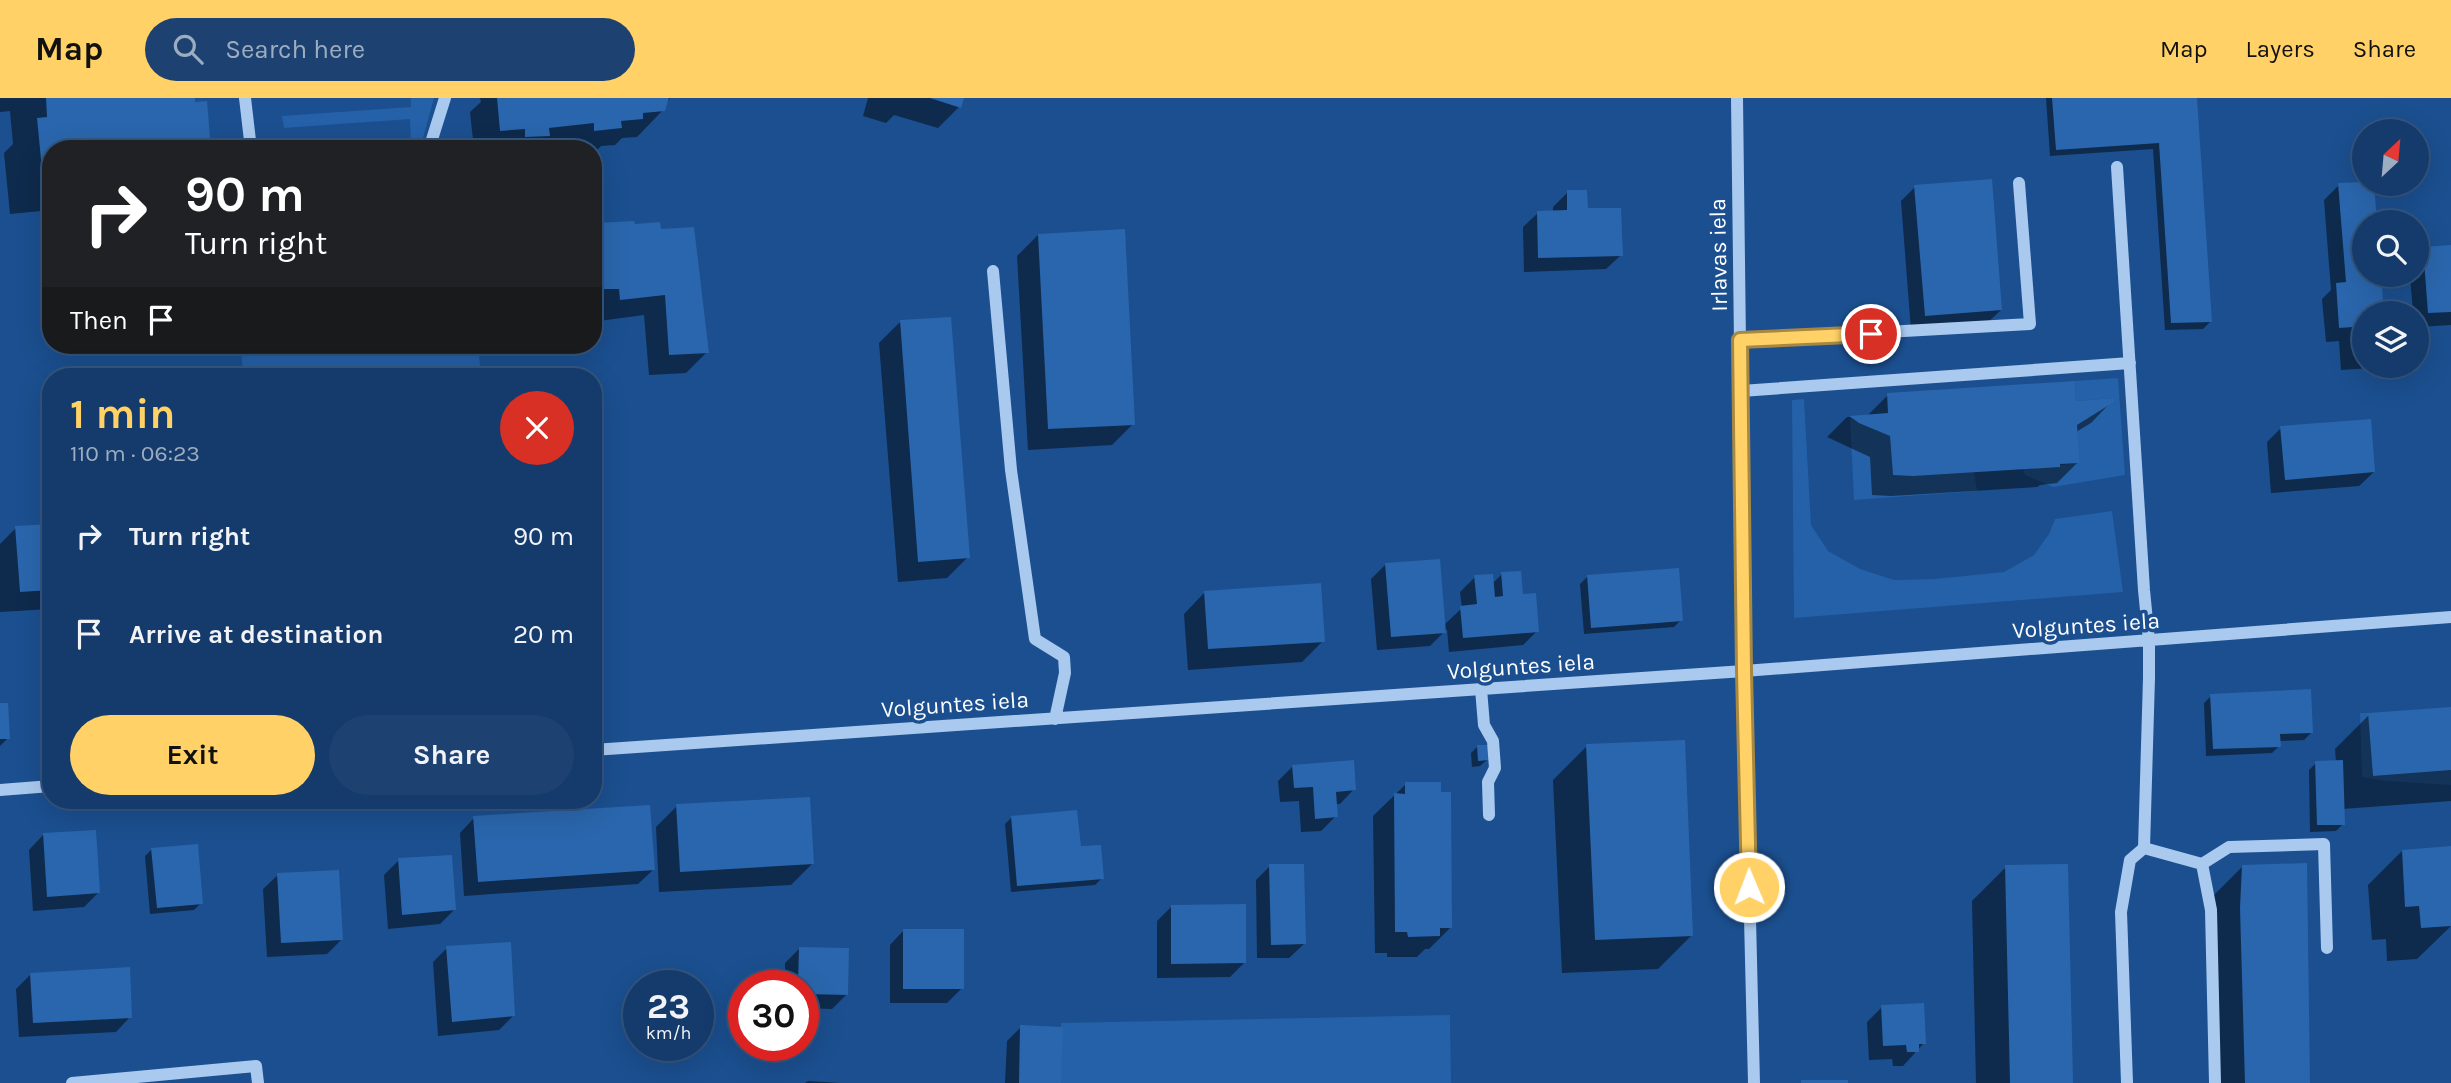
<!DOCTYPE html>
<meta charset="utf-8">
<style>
:root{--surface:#143b6b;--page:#1d4271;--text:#f1f3f6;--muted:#9dadc1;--line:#33557e;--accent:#ffd166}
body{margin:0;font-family:Karla,sans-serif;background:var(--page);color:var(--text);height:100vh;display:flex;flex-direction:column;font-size:26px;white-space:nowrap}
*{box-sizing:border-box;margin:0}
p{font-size:23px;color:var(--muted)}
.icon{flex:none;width:38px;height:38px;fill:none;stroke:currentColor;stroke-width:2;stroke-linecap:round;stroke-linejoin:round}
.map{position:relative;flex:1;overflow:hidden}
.panel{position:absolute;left:42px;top:270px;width:560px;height:441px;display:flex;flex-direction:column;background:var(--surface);border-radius:28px;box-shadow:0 7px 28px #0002,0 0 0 2px var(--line)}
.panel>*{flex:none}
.top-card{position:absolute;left:42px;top:42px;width:560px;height:214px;border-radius:28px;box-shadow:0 7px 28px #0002,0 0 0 2px var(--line);background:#202124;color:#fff;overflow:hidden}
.needle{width:46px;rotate:26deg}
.tools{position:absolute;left:2352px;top:21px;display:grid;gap:14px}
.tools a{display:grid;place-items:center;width:77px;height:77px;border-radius:50%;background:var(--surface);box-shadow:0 7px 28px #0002,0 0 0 2px var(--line);font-size:35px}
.speed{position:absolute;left:623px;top:872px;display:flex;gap:14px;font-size:35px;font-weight:700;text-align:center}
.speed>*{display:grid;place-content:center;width:91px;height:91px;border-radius:50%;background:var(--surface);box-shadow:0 7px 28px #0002,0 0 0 2px var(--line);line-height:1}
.speed small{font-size:18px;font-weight:400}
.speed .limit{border:10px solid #d22;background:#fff;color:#111}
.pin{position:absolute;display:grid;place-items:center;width:60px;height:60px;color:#fff;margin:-30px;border:4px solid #fff;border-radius:50%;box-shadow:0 2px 7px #0007}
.me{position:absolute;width:77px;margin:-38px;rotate:359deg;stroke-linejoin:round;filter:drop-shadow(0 0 5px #0008)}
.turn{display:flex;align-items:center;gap:24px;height:147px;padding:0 28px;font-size:32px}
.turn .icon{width:91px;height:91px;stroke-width:2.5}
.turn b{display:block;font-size:49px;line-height:60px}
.then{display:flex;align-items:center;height:66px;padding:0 28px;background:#0003;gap:14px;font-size:26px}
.round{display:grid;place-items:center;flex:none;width:74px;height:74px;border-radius:37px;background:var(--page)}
.headline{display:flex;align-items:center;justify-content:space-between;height:119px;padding:0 28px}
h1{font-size:42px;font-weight:700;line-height:52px;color:var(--accent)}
.action{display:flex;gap:14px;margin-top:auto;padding:14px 28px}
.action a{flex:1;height:80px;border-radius:42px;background:var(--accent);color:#111;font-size:28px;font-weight:700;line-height:80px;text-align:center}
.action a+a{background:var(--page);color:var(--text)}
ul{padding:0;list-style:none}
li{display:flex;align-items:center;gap:21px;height:98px;padding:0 28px}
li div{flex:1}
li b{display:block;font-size:26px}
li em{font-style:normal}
header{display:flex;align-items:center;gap:42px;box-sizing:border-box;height:98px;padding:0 35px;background:var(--accent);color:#111}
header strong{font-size:33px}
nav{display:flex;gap:38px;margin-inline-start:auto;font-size:24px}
.search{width:490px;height:63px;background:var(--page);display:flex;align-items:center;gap:18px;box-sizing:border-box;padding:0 24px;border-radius:38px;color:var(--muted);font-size:26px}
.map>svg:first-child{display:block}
</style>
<header>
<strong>Map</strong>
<div class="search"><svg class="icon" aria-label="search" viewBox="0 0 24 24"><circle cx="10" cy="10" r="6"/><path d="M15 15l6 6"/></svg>Search here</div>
<nav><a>Map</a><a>Layers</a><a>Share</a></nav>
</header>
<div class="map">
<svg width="2451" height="985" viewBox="0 0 2451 985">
<rect width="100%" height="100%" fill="#1b4f8f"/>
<path fill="#2461a8" d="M411,0H434L421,47L411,48L410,21L284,30L282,18L411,9Z
M241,247H478L481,278H243Z
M2118,280L2125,377L2053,389L2025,377L2023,371L2080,365L2077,327L2114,304V300L2076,303L2075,283Z
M1804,301L1811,427L1828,453L1860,471L1894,482L1935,481L2004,474L2034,457L2049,436L2055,421L2112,413L2123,494L1794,520L1792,302Z
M1850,320L1890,338L1893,376L1974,374L1977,393L1854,402Z
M2360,615H2368L2373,678L2451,672V687L2386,683L2362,679Z
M1450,917L1451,985H1061V925Z"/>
<path fill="#0007" d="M0,0H193L51,51V103L41,113L10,116L4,55L13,46L10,13L0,14Z
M480,0H670L663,12L637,39L622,40L615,47L601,48L593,56V51H474L470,14L481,4Z
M868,0H962L959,9L938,30L894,17L886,25L863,18Z
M2046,0H2195L2210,224L2203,231L2165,232L2153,51L2050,58Z
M2372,86L2375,124H2364V177H2379L2382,215H2364V268H2373L2371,270L2341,272L2339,243L2326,244L2322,201L2331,192L2324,102L2339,87Z
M1915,89L2001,212L1986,226L1911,232L1901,103Z
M1568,94L1586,112L1621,157L1606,171L1524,174L1523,129L1538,115L1553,114V109Z
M633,128L659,133L707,254L686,275L649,277L644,217L599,223L598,211H593V129Z
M1038,137L1133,326L1112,347L1028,352L1017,158Z
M2451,148V227L2417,229V215H2413L2410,177H2417V158L2424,150Z
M900,224L968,459L947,480L898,484L879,245Z
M1888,297L2074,305L2112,303L2091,325L2076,334L2078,364L2057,385L2040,387L2037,389L1891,398L1872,397L1870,359L1827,339L1847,319L1867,318Z
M2281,330L2374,374L2359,388L2271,395L2267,344Z
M51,428V511L0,514V446L16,430Z
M1386,466L1444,527L1462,510L1460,494L1475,479L1492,486L1502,476L1522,498L1537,533L1523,547L1449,554L1447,531L1430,548L1377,552L1371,481Z
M1587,479L1681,522L1674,529L1584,536L1580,486Z
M1205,494L1323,543L1302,564L1188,572L1184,516Z
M2211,598L2311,635L2304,642L2279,643V648L2272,655L2206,658L2204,605Z
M0,607L8,640L0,648Z
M2451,610V703L2342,711L2343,726L2336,733L2310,734L2309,672L2316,665L2336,664L2335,651L2369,617Z
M1478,648L1487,662L1480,668L1472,669L1471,655Z
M1587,648L1692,837L1658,871L1562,875L1553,682Z
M1293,668L1354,691L1340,706H1335L1336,718L1321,733L1301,734L1299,703L1280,704L1278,683Z
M1406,686L1450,830L1429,851H1425L1417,859H1387V855H1375L1373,718Z
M677,708L812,766L791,787L659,794L656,729Z
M1012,719L1079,750L1102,780L1095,787L1011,794L1005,726Z
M474,720L653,772L638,786L464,798L460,735Z
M43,737L99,794L84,809L33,813L29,752Z
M2451,750V828L2417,861L2387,863L2386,841L2372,842L2368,787L2402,753Z
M152,751L201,805L194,812L150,816L145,758Z
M399,762L454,812L440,826L388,831L384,777Z
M1270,768L1304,846L1289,860H1257L1256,782Z
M2006,769L2071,985H1976L1972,803Z
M2242,769L2309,985H2211L2208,803Z
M278,777L342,841L327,856L267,859L263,791Z
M1171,809L1244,865L1230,879L1157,880V823Z
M904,832L962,890L947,905H890V847Z
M447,850L513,918L499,932L438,938L433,864Z
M799,851L847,896L832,911L803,910V887H785V865Z
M31,876L130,919L116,934L19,939L16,891Z
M1882,909L1924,945L1903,968H1893L1892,961L1869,962L1867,924Z
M1021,929L1059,985H1005L1007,943Z
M808,983L841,985H805Z"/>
<path fill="#2a66ad" d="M46,0H195V4L207,3L211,51H51V82H43L37,20L47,19Z
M497,0H669L665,13L643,15V21L621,23L622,30L594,33V25L549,30L550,38L525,39V31L500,33Z
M930,0H964L961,10Z
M2052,0H2197L2212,224L2171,225L2159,45L2056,52Z
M1992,81L2002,212L1925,218L1914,87Z
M2364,84V86H2374L2377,124H2364V177H2381L2384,215H2364V258H2355L2353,229L2339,230L2336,185L2346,184L2338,85Z
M1567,92H1587L1588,110H1621L1623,158L1538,160L1537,113L1567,112Z
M634,123L635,126L660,124L661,131L694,129L709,255L669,257L665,197L620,202L619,191H603V200L593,201V128H597L596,125Z
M1125,131L1135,327L1048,331L1038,136Z
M2451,147V214L2428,215L2423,149Z
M951,219L970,460L918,464L900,222Z
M2075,283L2076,303L2114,300V304L2077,327L2080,365L2060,366V369L1913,378L1893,377L1890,338L1859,325L1849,318L1888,315L1887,295Z
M2371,321L2375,374L2285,382L2280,328Z
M51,426V492L20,494L15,428Z
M1440,461L1446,535L1391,539L1385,465Z
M1679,470L1683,523L1591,530L1587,477Z
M1521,473L1523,496L1536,495L1539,534L1463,540L1460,508L1477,506L1474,477L1493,476L1495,499L1503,498L1501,474Z
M1321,485L1325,544L1208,551L1204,493Z
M2311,591L2313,635L2280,636L2281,649L2213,651L2210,596Z
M0,605H8L10,641H0Z
M2451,609V672L2373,678L2368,615Z
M1685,642L1693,838L1595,842L1586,646Z
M1477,647H1488L1489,662L1478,663Z
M1354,662L1356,692L1336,694L1338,719L1315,721L1313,689L1294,690L1292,667Z
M2343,662L2345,727H2317L2315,663Z
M1405,684H1441V694H1451L1452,830H1440V838L1408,839L1407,834H1395L1394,695L1405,696Z
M810,699L814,766L680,774L676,706Z
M650,707L655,772L478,784L473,718Z
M1077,712L1081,748L1101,747L1104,781L1017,788L1011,718Z
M96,732L100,795L47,799L43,735Z
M198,746L203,806L157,810L151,750Z
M2451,748V828L2421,830L2419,808L2405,809L2402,752Z
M452,757L456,812L402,817L398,760Z
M2307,765L2310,985H2245L2240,810L2242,767Z
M1269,766H1304L1306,846L1271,847Z
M2068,766L2073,985H2010L2005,767Z
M339,772L343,842L281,845L277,775Z
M1246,806V865L1171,866V807Z
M903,831H964V891H903Z
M511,844L515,918L452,924L446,848Z
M799,849L849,850L848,897L803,896V887H798Z
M130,869L132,920L33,925L30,875Z
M1924,905L1926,946H1919V954H1907L1906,947L1883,948L1881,907Z
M1020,927L1063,929L1061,985H1019Z
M1801,982H1848V985H1801Z"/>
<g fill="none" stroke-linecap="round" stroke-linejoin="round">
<path stroke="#a9c9ee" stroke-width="12" d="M245,0L251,51
M1737,0L1744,573L1754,985
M429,51L445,0
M2117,69L2144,492L2149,543V580L2144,750
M993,173L1011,372L1035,541L1064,559L1065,575L1055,621
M1740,242L2030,226L2019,85
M1741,293L2130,265
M1481,591L1484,627L1493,643L1495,670L1488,684L1489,717
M593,652L1744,573L2451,519
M0,692L51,688
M2202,766L2229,749L2324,746L2327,850
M72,985L256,968L258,985
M2127,985L2121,814L2130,762L2144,750L2202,766L2211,812L2215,985"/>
</g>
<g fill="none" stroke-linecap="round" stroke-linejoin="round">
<defs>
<path id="route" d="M1749,789L1744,573L1740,242L1871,236"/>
</defs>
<use href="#route" stroke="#a68842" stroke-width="18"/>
<use href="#route" stroke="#ffd166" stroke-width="12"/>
</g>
<g text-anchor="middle" stroke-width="7" stroke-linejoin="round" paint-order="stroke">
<g font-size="23" fill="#fff" stroke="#1b4f8f">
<text transform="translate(1718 157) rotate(-91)" y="8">Irlavas iela</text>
<text transform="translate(2086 527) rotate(-4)" y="8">Volguntes iela</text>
<text transform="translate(1521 568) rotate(-4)" y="8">Volguntes iela</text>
<text transform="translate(955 606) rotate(-4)" y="8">Volguntes iela</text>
</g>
</g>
</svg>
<div class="tools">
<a><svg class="needle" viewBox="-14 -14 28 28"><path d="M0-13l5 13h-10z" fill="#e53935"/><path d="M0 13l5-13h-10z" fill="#9dadc1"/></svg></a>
<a><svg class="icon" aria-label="search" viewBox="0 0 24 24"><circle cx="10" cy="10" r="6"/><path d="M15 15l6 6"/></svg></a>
<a><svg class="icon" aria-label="layers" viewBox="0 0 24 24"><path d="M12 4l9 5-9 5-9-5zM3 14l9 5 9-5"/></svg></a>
</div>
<div class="speed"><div>23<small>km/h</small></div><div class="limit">30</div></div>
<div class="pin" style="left:1871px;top:236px;background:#d93025"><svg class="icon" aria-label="arrive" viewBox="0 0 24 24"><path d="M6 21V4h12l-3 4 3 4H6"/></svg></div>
<svg class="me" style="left:1749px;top:789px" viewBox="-20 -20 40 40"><circle r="17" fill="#ffd166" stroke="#fff" stroke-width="3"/><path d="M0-11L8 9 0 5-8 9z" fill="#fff"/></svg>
<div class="top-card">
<div class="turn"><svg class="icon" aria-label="right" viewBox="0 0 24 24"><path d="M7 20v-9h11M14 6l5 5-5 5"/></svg><div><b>90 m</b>Turn right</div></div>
<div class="then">Then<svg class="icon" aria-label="arrive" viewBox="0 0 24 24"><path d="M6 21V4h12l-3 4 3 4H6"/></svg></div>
</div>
<section class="panel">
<div class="headline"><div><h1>1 min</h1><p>110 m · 06:23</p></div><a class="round" style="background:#d93025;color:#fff"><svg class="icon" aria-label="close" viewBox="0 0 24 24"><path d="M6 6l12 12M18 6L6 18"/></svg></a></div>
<ul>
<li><svg class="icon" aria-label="right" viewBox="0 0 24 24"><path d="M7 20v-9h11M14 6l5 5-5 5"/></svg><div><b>Turn right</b></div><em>90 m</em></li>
<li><svg class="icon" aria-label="arrive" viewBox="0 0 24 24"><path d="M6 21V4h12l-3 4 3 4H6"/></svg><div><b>Arrive at destination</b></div><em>20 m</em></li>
</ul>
<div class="action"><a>Exit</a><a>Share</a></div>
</section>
</div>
